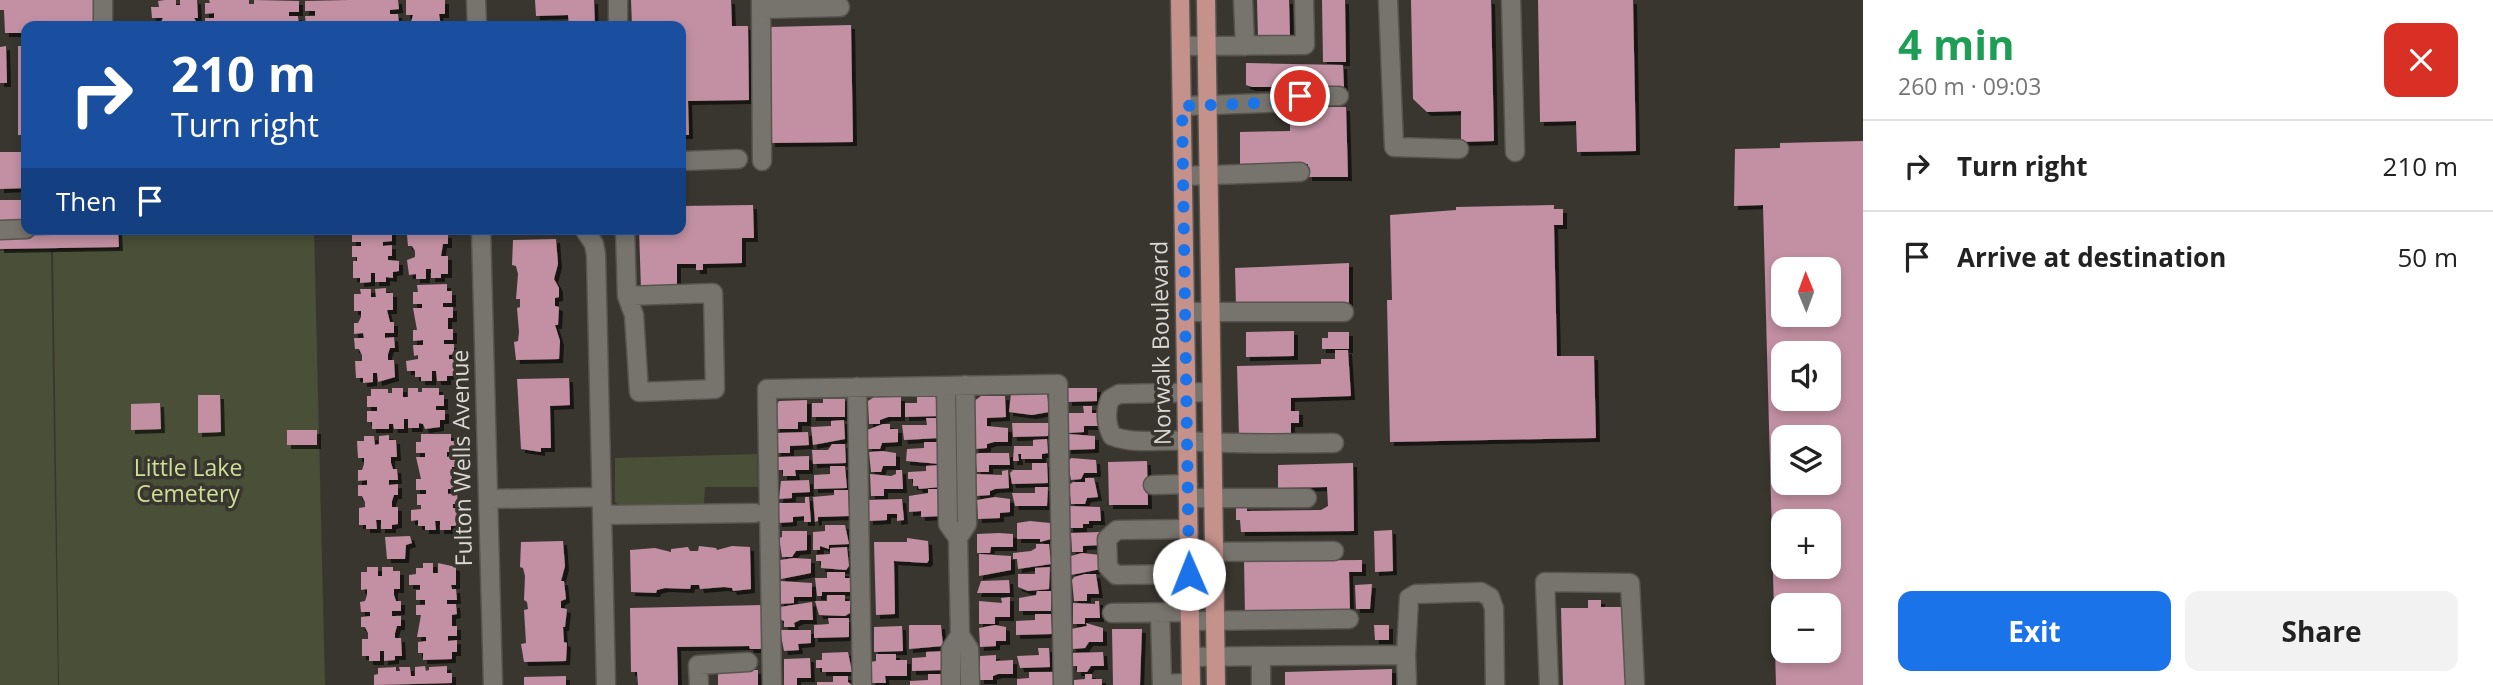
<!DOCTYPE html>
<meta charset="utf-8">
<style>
:root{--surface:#fff;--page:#f2f2f2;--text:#222;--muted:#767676;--line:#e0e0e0;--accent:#1a73e8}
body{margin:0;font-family:"Open Sans",sans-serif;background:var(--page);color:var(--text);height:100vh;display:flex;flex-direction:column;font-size:26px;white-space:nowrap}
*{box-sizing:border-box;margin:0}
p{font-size:23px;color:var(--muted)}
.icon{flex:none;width:38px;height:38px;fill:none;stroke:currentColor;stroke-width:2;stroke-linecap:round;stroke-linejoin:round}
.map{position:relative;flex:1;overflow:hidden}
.drawer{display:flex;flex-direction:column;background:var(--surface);width:630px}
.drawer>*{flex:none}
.banner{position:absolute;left:21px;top:21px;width:665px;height:214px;border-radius:14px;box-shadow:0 4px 10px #0003;background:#1a4fa0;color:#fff;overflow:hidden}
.needle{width:46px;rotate:359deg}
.controls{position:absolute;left:1771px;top:257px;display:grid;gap:14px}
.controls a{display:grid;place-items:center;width:70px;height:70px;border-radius:14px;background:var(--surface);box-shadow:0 4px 10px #0003;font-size:35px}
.pin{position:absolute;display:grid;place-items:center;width:60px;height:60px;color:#fff;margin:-30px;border:4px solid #fff;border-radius:50%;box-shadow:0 2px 7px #0007}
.me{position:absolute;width:77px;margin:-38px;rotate:359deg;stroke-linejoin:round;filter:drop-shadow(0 0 5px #0008)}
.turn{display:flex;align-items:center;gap:24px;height:147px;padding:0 35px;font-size:32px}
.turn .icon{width:91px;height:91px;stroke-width:2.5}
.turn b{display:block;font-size:49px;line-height:60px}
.then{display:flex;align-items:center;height:66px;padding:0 35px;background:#0003;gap:14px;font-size:26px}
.round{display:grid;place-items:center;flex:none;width:74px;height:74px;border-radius:14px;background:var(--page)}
.summary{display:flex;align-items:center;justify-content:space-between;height:119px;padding:0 35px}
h1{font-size:42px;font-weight:700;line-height:52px;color:#1e9e55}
.button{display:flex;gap:14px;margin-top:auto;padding:14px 35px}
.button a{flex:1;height:80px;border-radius:14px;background:var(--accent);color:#fff;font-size:28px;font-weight:700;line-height:80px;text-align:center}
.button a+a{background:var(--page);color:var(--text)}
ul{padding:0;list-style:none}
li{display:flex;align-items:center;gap:21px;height:91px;padding:0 35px;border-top:2px solid var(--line)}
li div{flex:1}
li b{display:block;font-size:26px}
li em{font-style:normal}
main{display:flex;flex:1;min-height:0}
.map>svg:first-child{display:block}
</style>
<main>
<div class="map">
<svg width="1863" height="685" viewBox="0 0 1863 685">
<defs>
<filter id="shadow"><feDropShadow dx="4" dy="4" stdDeviation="0" flood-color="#0009"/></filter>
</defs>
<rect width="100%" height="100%" fill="#393630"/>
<path fill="#4a5037" d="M120,229H314L325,685H59L53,251L120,249Z
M51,250L58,685H0V251Z
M757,454L758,487H705L704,505L621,507L615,502V458Z"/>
<path fill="#c290a2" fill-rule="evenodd" filter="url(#shadow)" d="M0,0H98V26H26V33H5L4,10H0Z
M165,0H176V5H180V0H197L198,18H194L199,26H159L163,18H152L151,7H159L158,1Z
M209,0H249V4H254V0L299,1V12H289V16H298L299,26H205V18H214V13L205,14V3H210Z
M349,0H398L399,9L390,10V14H398L399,25L306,26L305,16H315V11H305V1Z
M406,0H445V14H439L441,26H410L413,15H406Z
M535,0H594L595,26H569L568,15L536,16Z
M631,0H731L732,26H748L749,100L688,101L689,135H681V26H632Z
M1257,0H1289L1290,37L1258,38Z
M1322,0H1345L1346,62H1323Z
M1411,0H1491L1494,141L1461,142V111L1427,112L1413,99Z
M1538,0H1633L1636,151L1577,152L1576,121L1540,122Z
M851,25L853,142L771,143L769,27Z
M6,46L7,83H0V47Z
M18,46H26V135H18Z
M1246,63L1343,65L1344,87H1252L1246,85Z
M1290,107H1346L1348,177H1308V164H1240V132L1290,131Z
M1863,141V685H1776L1763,205L1734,206L1735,149L1780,148V143ZM1783,270H1829V315H1783ZM1783,354H1829V399H1783ZM1783,438H1829V483H1783ZM1783,522H1829V567H1783ZM1783,606H1829V651H1783Z
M0,152H26V188L0,189Z
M0,200H26V221H0Z
M753,205L754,238H742V263L703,264V270H696V264H677V288L641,289L639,229H681V206Z
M1554,205V209H1563V225H1554L1557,356H1594L1596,438L1390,442L1387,300H1392L1390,215L1456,210V207Z
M104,229H118L119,247L0,249V236L105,234Z
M356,229L392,230V241L383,242V246L392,245V256H388V260L399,261V271L393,272V278L386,277V282H375V273H371V282L360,283V278H353V261H357V257H352V246H361V242H352V231Z
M417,229H438V234H448V244H443L441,256H448V274H441V278H431V269H426V279H416V274L409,275L407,260L415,257V251L412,246H408L407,235L417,234Z
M556,239L558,264L554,279L559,288V297L555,298V306L559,307L558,325H555L560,341L559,359L516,360L514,342L518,341L519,332L517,308L520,307V299H516L518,274L516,266L512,265L513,240Z
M1349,263V305L1236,307L1235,268Z
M447,284V291H452V303H443V307H453V318H448V329H453V340H444V344H454V354L449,355V359H454V376H447V381H437L436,371H432V381H421V377H415V371H407L406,361L418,359V355L414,356L413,345H423V340L413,341V330H417L413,308H422V304H413V292H418L417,285Z
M386,288V293H393V310H387L390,322H394V333H385V338L394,337L395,348H390L388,354V360H394L395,377L378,382L377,373H373V382L363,383V378H356L355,361H362V355L359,349H355L354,338H364L363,333L354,334V323H358L361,317V311H354V294H361L360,289H371V297H376L375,289Z
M1294,331V356L1246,357V332Z
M1328,332H1349V349H1322V338H1328Z
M1335,350H1348L1351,396L1291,398V411H1299V423H1291V436L1239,437L1237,366L1321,364V359H1335Z
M569,378L570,405L550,406L551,448H541V452L521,449L517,379Z
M392,388H403V397H408V388H418V392H422V388H439V395H444V406H436V410H445V420H440V427L425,429L423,424L419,423V428H408V419H404V429H394L393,424H389V429H372V422H367V411H377V407H367V396H371V389H388V393H392Z
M1068,388H1097V401L1068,402Z
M1047,393L1049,412L1032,415L1009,412L1011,394Z
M198,395H220L221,432L198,433Z
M935,395L940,416L905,417V403H917V396Z
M981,396H1005L1006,417L987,418V426L1008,428V442H994L987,444V448L975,449L973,402Z
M823,397H845V417H812V403H823Z
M874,397H901V417H888L880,420V424H869L868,401Z
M807,400V422H798V429H776V406L779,401Z
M160,403L161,429L131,430V404Z
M1083,406H1092V413H1097L1100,426H1084V432L1068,433V413H1084Z
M926,418H938L939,438L904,440L902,425H927Z
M844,420L845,439L813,445L811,427L831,426V421Z
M1012,423H1049L1048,436L1013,437Z
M883,424H890V429H898V442L882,443L880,449H868L867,430Z
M287,430H317V445H287Z
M808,432L809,445L790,446V453H777L776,433Z
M421,434H451V441H456V452H447V457L456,456V467H452V478H457V489H448V494L457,493L458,504H453V508H457L458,526H451V530H440V521H435L436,530H425V526H418V520L411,521V510L421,509V505H417V494H426V490H416V479H421L416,457H425V453H416V442H421Z
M1068,434L1095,436V449L1067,450Z
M389,435V440H396L397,457H391V463L393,469H397L398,480H389V485L398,484V495H394L392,501V507H398V524L392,525V529H381V520H376L377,529H366V525H359V508L365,507V502L362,496H358V485H367V480L358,481V470H362L364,464V458H358L357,441H364V436H374L375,445L379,444V436Z
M1047,439L1048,453L1042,454V459H1021V454H1018L1019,461H1013L1014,446H1033V440Z
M924,442H940V464L906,461L907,449L924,448Z
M832,444H845L846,463L813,464L812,450H828Z
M883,451L896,453V466H883L881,472H871L869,452Z
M979,453H1009L1010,465H989V472H977L975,454Z
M809,456V470H795L796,476H783V470H778V457Z
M1071,458L1096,460L1097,473H1084L1081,479L1071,480L1068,462Z
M1147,461L1148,505H1109L1108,462Z
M1032,463H1047L1048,483L1012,484L1010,473L1013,470H1032Z
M1353,463L1354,531L1241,532L1240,520H1236V506H1247V511L1321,510L1328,506L1327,487L1278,488V465Z
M939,465L940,487L919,489L918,486H913V479H908V472L926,471V466Z
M830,466H845L847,488L814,489V475L830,474Z
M896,470H902L903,489H884V496H871L870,474L891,476L896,474Z
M1008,470L1009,488L995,489L990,491V495L976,496V474L1002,475V471Z
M1085,478H1094L1098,497L1087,498L1085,504H1071L1069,485L1073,482H1085Z
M809,480L810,492L792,493V498L779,499L781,481Z
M1035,487H1048L1047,506H1015L1012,493H1035Z
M928,489H941L942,516L921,517V511L909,512V496L928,493Z
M834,490H848L849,516L818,517V521L815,522L813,497L834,495Z
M805,497H809L811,522H804V516L793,517V522L778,523L777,503H805Z
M995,497L1010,499V512L1000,513V518L978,519L977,500Z
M902,499L904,520L897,521V514H887V520L869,521V500Z
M1069,506L1100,507L1101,521H1089V524H1083V528H1069Z
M1030,521L1050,523L1051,539L1040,542V539H1017V523Z
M825,525H845L849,544L829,545V549L820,546V550H813V532L825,531Z
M1392,530L1393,571L1375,572L1374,531Z
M782,531H807V550L796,551L792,557H782L779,538L782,537Z
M1100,532L1101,545L1083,546V552H1072L1071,533Z
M999,533L1013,534V547H991L990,553H977V534Z
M410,536L412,543L406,545L405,559H387L385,537Z
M907,538L928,541L929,560L927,563L894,561L895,614L876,615L874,542H907Z
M563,541L565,566L561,581H564L566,599L561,601V608L567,609L565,627H563L564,642L567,643L566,661L524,662L521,644L526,643L524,610L528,609L527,602L524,600L525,576L523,568L520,567L521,542Z
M1036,544H1049L1051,564L1018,569L1017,559H1013V553L1031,551L1036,548Z
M699,546L716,548L717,550L732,546L750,547L751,589L733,591L732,588L724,587L700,589L699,585H691L690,589L665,588L657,590L656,593L631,592L630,550L655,548L671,552V549L688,547L690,551H698Z
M847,547L849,566L846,570L821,568V561H816V555L830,554V548Z
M1082,553L1101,555V569L1071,575V556Z
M979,554L1011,556V570L979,576Z
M794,558L811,559V573L781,579L780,560Z
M1271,558L1272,561L1362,560V572H1349L1350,610L1272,611V615H1245L1244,559Z
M423,563H433V573H438V563L456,567V585H451L452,589H456L457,600H447V604H456L457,614L452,615V626H457V636H448V641L457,640V652H452V659L423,660V653H418V642L426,641V637H417L421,615H416V605H425V600H416V590H420V585H409V575L416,574V568H423Z
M367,567H378V576H382V567H393V571H400V589H394V595L396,601H401V611H392V616H401V626H397L395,633V638H401L402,656H395V660L384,661V651H380V661H369V656H362V639H368V633L365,627H361V617L370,616V612H361L360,602L365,601L367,595V589L361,590V572H367Z
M1050,567L1049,589L1028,591L1018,587V574H1035V568Z
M827,572H845V578H850V592H822V596H817L815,578H827Z
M1085,574H1096L1099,594H1087V601H1074L1072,580L1074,577Z
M1009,580L1010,593H977L981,581Z
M780,581L812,583V597H794V603L780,604Z
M1372,584L1370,609H1356L1355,585Z
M1037,591H1051V611H1019V598L1036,595Z
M827,595H845V601H850V613L845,616L819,615L815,601H827Z
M1010,597V617H995V624H979V601L1002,603L1001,598Z
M1588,600H1601V607H1628L1629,685H1563L1561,608H1588Z
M1095,601H1099L1100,618H1085V624H1073V603L1095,604Z
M812,602L813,620H800L794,623L795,627H784V621L779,619L780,607Z
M763,605L764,646L760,649H750L749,646L677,647L678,685H638L637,672H631L630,608Z
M1035,614H1051L1052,634L1016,635V621L1035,620Z
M828,618H849V637L814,638V625L829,624Z
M1086,623L1103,628V642H1089L1085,648L1072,649L1071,629L1087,626Z
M909,625H941L943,646L909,649Z
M995,625L1006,627V641H996V646L980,647L979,628Z
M1374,625H1389V640H1375Z
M902,626L903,651L874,652V627Z
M1112,629H1142L1140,685H1113Z
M780,630H811V643L798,644L799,650L784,651Z
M1038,648H1049L1050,667L1020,668L1017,656L1039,655Z
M944,651L945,670L912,671V658L926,657V652Z
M848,652L852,672H822V668H816V660H822V653Z
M1103,652L1104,666H1091L1087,672H1077V666H1072V653Z
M876,654H896V660H907V676H885L886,683H872L870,662L876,661Z
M996,655V661L1013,660V674H998L993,676V680H980V656Z
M810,658L811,678H797V685H784V659Z
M425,666L426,671L429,670V667L447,666V673H452V683L374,685V675L378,674V668L396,667V671H400L399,667H410L411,676H415V667Z
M1392,669V685H1285V672Z
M718,670H758V685H718Z
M1029,672H1053V685H1017V679L1029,678Z
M928,674H941L944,685H910V681L928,680Z
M1085,674H1092V679H1102V685H1074V680L1085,679Z
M566,676V685H524V677Z
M833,676H848V682L852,685H817V682H833Z"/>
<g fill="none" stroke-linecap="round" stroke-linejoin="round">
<defs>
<path id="minor" d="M103,0V26
M476,0L477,26
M618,0V26
M761,0V9L840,7
M1243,0L1245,46
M1388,0L1394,147L1459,149
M1511,0L1515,152
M761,9L762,161
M1181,46L1305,45L1304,0
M1182,106L1290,102L1300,96H1339
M681,161L738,159
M1183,176L1300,172
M481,229L493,685
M584,229L594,244L596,255L606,685
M625,229L627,296L634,315L639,392L715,389L713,293L627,296
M0,230L26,229
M1185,312H1344
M946,386L948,524L958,538
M857,387L862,685
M1211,392L1119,394L1110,399C1105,412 1106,424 1112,436C1136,445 1162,439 1187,441C1236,445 1285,443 1334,443
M1153,485L1188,484
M1188,498H1307
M488,499L601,497
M602,515L755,513
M1188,529L1117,530L1107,539L1108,567L1116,575L1189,574
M1189,552L1334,551
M1112,613L1190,612
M1160,613L1162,684L1191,683
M1190,621L1349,619
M960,635L969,649L970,685
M1406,655L1409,598L1416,594L1481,592L1490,597L1494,608L1495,685
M1261,656L1406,655L1407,685
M1191,657L1261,656V685
M699,685L698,665L748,662
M772,685L767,389L1058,384L1063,685
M951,685V649L960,635L958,538L967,524L965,385
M1549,685L1545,582L1630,583L1635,685"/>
<path id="major" d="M1180,0L1191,685
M1206,0L1216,685"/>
</defs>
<use href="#minor" stroke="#585550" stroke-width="21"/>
<use href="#major" stroke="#585550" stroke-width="21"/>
<use href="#minor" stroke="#77746d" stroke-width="18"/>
<use href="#major" stroke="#c4918b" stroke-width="18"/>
</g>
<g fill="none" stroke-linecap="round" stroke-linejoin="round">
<path stroke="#1a73e8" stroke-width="12" stroke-dasharray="0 21.6" d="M1189,574L1182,106L1290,102L1300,96"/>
</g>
<g text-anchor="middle" stroke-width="7" stroke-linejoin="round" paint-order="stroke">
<g font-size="23" fill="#dad8d4" stroke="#393630">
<text transform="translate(1161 343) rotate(-91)" y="8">Norwalk Boulevard</text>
<text transform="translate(462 458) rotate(-91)" y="8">Fulton Wells Avenue</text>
</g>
<g font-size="23" fill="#cdde96" stroke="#393630">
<text x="188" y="476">Little Lake<tspan x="188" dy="26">Cemetery</tspan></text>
</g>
</g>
</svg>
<div class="controls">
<a><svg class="needle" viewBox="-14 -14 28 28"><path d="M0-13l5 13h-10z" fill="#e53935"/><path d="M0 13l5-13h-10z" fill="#767676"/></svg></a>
<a><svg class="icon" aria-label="sound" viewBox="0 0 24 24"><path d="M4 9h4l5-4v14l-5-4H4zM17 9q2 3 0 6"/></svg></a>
<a><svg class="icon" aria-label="layers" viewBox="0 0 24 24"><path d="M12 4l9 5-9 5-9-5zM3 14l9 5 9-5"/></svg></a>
<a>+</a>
<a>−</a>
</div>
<div class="pin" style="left:1300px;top:96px;background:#d93025"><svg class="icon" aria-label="arrive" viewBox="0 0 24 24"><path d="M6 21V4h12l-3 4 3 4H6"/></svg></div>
<svg class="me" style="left:1189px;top:574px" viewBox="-20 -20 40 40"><circle r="19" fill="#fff"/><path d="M0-13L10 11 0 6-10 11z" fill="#1a73e8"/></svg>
<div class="banner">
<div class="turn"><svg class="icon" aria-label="right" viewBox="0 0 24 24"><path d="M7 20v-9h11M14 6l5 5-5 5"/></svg><div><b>210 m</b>Turn right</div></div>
<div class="then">Then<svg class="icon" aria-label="arrive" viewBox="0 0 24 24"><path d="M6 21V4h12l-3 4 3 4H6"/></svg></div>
</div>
</div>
<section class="drawer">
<div class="summary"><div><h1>4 min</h1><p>260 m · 09:03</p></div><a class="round" style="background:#d93025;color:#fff"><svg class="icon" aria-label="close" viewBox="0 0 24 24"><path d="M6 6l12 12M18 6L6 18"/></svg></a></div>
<ul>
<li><svg class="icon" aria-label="right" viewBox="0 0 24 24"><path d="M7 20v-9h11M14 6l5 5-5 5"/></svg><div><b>Turn right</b></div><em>210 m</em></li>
<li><svg class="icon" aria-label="arrive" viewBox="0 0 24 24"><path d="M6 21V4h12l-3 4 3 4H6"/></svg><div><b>Arrive at destination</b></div><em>50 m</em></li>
</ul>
<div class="button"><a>Exit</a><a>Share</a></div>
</section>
</main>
